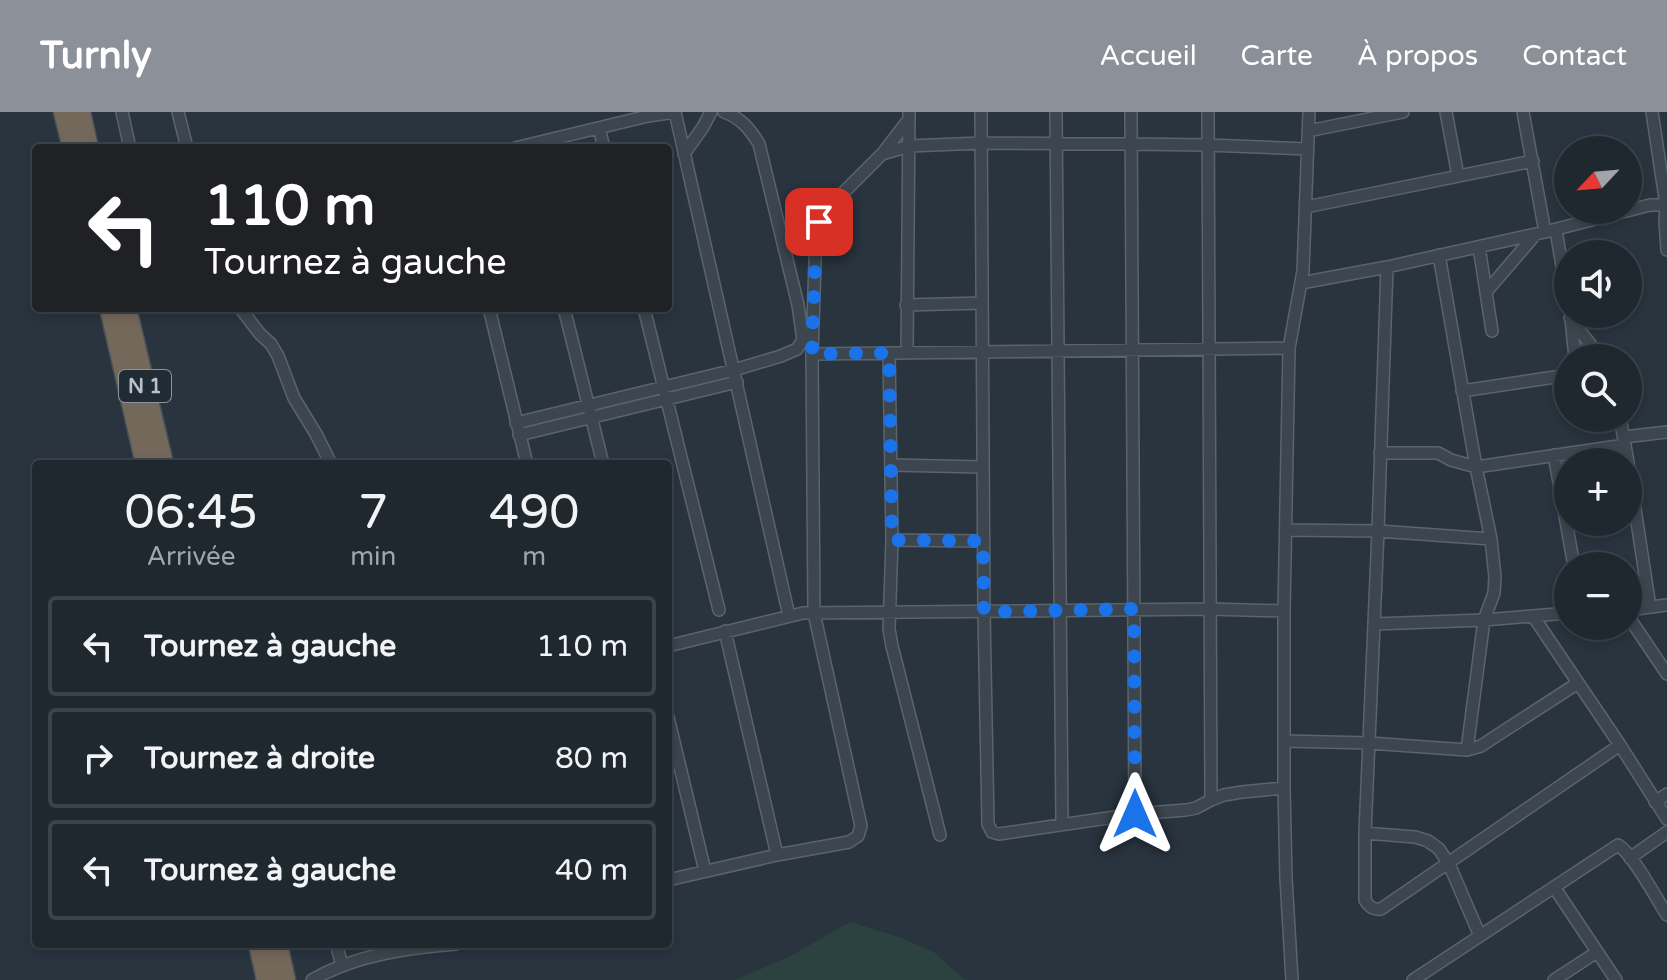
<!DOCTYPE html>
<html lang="fr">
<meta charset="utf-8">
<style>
:root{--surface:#1f272f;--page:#272f37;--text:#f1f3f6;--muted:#a1a5aa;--line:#3c444b;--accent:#8c9099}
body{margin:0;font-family:"Varela Round",sans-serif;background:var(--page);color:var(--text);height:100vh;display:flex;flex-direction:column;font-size:30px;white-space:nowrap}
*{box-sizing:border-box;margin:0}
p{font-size:26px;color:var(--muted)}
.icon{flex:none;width:44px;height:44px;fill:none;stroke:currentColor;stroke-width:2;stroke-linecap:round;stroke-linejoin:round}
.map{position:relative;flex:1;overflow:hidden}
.sheet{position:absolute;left:32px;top:348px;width:640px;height:488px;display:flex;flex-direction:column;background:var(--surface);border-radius:8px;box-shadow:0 4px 12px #0003,0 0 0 2px var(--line)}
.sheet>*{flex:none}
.top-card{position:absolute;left:32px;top:32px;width:640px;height:168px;border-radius:8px;box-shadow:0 4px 12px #0003,0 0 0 2px var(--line);background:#202124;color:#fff;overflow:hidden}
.needle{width:52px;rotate:244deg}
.tools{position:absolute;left:1554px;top:24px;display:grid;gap:16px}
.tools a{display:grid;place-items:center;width:88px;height:88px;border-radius:50%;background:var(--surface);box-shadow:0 4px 12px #0003,0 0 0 2px var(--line);font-size:40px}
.pin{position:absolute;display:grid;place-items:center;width:68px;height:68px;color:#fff;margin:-34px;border-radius:16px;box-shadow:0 4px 12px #0006}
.me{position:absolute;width:88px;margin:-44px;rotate:0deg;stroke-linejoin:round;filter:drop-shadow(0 0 6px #0008)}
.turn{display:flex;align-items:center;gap:28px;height:168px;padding:0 40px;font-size:36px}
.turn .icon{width:104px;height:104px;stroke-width:2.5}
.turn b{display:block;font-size:56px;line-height:68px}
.eta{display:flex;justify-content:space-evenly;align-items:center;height:136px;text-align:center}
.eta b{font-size:48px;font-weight:600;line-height:56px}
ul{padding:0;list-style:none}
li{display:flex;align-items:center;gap:24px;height:100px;margin:0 16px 12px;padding:0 24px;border:4px solid var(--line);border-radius:8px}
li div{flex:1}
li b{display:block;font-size:30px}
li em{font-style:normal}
header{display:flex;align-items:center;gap:48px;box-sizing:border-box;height:112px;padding:0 40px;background:var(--accent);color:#fff}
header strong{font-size:38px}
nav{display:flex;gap:44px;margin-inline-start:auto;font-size:28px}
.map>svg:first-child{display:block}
</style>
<header>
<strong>Turnly</strong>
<nav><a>Accueil</a><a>Carte</a><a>À propos</a><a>Contact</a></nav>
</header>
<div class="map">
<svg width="1667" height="868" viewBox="0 0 1667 868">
<rect width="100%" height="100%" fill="#29343f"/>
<path fill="#2c4241" d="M850,810L902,826L935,841L965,868H735L789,845Z"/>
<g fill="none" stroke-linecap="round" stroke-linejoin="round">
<defs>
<path id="street" d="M122,0L130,36
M178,0L187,36
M675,0L789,504
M981,0L984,500L988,712L992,720L999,722L1135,702L1186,698L1196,696L1211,688L1224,683L1242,680L1284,676
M1056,0L1062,712
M1131,0L1135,702
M1208,0L1211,688
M1446,0L1458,64
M1523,0L1545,120
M1652,0L1666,93L1665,110L1667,138
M599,16L604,36
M1308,19L1403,0
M515,36L648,4L675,0
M883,41L909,7
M684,42L703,15L711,0
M1306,95L1533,49
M1556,118L1568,191
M1479,135L1492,219
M1439,143L1476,355L1491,427L1495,465L1494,481L1484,508L1467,638
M1387,155L1378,419L1365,721V788C1369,795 1373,798 1381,797L1620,633
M1301,171L1387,155L1545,120L1650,93H1667
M1486,180L1535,123
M906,193L982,191
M240,196L260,222L271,232L278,244L294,286L316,322L331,352
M489,196L527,352
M564,196L603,352
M644,196L719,498
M1570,206L1601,246
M1571,207L1575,246
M889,241L892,428L889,517L892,534L940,723
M907,241L909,0
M812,242L1289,236
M1462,279L1568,263
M1620,306L1628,350
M516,311L734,258L781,244L797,237L803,228L798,193L759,32C750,17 741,6 724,0
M519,323L737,270
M1624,325L1667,320
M1380,341H1438L1451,348L1476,355L1625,333
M1554,343L1574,454
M1628,351L1650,495
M891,353L983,355
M1286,418L1378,419L1491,427
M892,428L983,429
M1628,498L1667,493
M1533,504L1620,633L1667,707
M1628,504L1667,562
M1374,512L1484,508L1568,501
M725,519L777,743
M668,534L803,501L1210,497L1284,499
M668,605L705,759
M1285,629L1369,631L1467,638L1481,634L1493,626L1578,571
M1655,690L1667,682
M1365,721L1415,725L1428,729L1439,737L1449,752L1480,824
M1630,746L1667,720
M668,768L777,743L849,730L858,724L861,714L814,501L812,242L816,120L825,99L882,42L910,34L981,31L1131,32L1207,33L1308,37
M1554,775L1616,868
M336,832L342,853
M312,868C355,843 407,836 456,832
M1292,868L1286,766L1284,676V499L1289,236L1303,159L1309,0
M1413,868L1618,733C1633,742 1656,786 1667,803
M1554,868L1597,840"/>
<path id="highway" d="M64,0L73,36
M80,0L88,36
M110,196L146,352
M126,196L163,352
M259,832L267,868
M277,832L285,868"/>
</defs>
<use href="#street" stroke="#5a646d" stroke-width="14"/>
<use href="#highway" stroke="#47515a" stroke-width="23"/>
<use href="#street" stroke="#3d464f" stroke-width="11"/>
<use href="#highway" stroke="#74685a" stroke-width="20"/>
</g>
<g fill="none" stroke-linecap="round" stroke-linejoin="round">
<path stroke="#1a73e8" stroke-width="14" stroke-dasharray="0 25.2" d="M819,110L816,120L812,242L889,241L892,428L983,429L984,500L1134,497L1135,702"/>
</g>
<g text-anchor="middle" stroke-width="8" stroke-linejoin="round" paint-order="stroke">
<rect fill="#212b34" stroke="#8b949d" stroke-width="2" x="119" y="258" width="52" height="32" rx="6"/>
<g font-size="20" font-weight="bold" fill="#b9c1ca">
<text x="145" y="281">N 1</text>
</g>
</g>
</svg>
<div class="tools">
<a><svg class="needle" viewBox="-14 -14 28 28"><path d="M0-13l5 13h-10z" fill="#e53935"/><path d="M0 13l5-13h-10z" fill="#a1a5aa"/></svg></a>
<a><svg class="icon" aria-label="sound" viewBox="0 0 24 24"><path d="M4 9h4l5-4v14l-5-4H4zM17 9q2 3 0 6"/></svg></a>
<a><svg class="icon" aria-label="search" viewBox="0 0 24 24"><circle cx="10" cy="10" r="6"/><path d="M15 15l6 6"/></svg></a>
<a>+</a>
<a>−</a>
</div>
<div class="pin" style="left:819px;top:110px;background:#d93025"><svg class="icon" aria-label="arrive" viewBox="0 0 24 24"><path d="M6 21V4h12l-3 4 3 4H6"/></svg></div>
<svg class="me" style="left:1135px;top:702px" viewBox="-20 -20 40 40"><path d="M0-17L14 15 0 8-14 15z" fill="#1a73e8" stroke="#fff" stroke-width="4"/></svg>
<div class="top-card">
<div class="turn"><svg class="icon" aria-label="left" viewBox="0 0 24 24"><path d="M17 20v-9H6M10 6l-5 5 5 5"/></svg><div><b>110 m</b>Tournez à gauche</div></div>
</div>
<section class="sheet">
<div class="eta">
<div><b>06:45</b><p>Arrivée</p></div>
<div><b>7</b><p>min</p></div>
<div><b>490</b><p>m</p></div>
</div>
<ul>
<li><svg class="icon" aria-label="left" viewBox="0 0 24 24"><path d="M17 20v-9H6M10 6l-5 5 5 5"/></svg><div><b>Tournez à gauche</b></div><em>110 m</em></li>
<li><svg class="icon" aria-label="right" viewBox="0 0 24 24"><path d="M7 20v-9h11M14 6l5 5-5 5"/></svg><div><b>Tournez à droite</b></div><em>80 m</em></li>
<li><svg class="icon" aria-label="left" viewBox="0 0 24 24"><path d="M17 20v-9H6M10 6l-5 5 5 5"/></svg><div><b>Tournez à gauche</b></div><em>40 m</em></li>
</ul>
</section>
</div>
